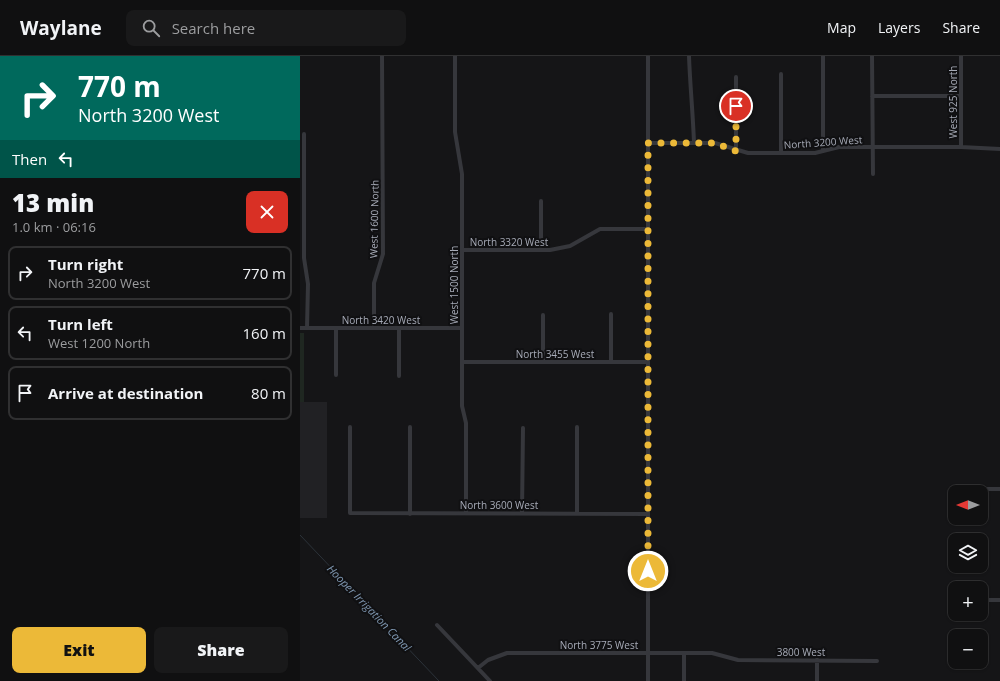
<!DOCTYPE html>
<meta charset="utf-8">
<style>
:root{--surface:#101011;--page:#19191a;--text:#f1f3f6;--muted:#9c9d9f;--line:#303031;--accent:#ecb938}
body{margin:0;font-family:"Open Sans",sans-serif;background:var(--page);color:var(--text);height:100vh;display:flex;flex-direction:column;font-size:15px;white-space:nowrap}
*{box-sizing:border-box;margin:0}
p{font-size:13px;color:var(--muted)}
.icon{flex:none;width:22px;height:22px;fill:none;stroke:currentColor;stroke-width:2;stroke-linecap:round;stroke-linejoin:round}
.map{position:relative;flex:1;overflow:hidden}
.drawer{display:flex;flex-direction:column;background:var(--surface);width:300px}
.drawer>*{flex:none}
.hud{background:#00695c;color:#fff;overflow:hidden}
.needle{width:26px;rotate:270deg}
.buttons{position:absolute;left:648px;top:429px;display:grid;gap:8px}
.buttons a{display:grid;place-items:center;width:40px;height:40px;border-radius:8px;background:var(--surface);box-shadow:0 1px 3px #0004,0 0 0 1px var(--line);font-size:20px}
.pin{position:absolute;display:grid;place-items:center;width:34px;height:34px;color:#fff;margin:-17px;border:2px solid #fff;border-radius:50%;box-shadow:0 1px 4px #0007}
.me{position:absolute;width:44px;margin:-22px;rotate:0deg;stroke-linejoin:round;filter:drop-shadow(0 0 3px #0008)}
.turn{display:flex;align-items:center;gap:14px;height:84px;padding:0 12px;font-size:18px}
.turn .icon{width:52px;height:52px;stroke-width:2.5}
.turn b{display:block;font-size:28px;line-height:34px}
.then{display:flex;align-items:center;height:38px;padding:0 12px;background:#0003;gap:8px;font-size:15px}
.round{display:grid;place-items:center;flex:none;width:42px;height:42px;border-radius:8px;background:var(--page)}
.head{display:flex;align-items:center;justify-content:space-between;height:68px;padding:0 12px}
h1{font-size:24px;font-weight:800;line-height:30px}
.primary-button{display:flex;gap:8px;margin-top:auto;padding:8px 12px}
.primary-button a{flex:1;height:46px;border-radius:8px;background:var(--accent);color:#111;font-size:16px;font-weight:800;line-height:46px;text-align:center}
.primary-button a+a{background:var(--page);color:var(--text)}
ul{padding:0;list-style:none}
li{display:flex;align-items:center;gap:12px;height:54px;margin:0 8px 6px;padding:0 4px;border:2px solid var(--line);border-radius:8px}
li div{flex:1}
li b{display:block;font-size:15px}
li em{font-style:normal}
header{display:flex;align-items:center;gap:24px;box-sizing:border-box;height:56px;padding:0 20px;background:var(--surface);border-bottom:1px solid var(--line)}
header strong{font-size:19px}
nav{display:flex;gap:22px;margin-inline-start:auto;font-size:14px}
.search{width:280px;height:36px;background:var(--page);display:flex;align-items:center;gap:10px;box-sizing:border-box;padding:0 14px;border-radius:8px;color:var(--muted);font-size:15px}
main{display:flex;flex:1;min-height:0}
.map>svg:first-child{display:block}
</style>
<header>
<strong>Waylane</strong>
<div class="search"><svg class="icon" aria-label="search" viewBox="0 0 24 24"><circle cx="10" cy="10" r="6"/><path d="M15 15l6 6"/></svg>Search here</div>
<nav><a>Map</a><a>Layers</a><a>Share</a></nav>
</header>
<main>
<section class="drawer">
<div class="hud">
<div class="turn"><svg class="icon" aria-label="right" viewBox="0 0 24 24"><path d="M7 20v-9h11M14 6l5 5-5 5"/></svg><div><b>770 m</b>North 3200 West</div></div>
<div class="then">Then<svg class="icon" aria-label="left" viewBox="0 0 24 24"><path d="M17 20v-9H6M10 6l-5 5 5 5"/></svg></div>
</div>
<div class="head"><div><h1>13 min</h1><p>1.0 km · 06:16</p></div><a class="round" style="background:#d93025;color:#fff"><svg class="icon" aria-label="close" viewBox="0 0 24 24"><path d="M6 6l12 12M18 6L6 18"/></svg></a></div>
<ul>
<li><svg class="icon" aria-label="right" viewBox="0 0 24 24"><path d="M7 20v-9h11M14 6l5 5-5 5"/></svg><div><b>Turn right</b><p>North 3200 West</p></div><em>770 m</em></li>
<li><svg class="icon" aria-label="left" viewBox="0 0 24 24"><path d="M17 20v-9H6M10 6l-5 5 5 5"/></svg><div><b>Turn left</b><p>West 1200 North</p></div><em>160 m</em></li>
<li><svg class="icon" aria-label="arrive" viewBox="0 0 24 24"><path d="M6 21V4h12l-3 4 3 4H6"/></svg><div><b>Arrive at destination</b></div><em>80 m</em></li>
</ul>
<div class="primary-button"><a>Exit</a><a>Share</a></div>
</section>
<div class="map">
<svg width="700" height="625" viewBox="0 0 700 625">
<rect width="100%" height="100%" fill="#151517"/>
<path fill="#212124" d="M0,346H27V462H0Z"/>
<path fill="#1f2721" d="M0,277H4V346H0Z"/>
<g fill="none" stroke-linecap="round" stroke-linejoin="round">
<path stroke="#2c333a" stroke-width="1" d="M0,479L139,625"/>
<path stroke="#36373c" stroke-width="4" d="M155,0V76L162,118V350L166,367V457
M348,0V625
M389,0C390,29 393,58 394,87
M523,0V95
M572,0L573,118
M661,0V91
M481,18V97
M436,21V95
M572,40H661
M4,78V202L8,228L7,272
M348,87H415L448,97H515L539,91H661L700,93
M241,145V194
M162,194H250L270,190L300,173H348
M311,258V306
M243,259V306
M0,272H162
M36,272V319
M74,272V227L83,198L82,0
M162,306H348
M99,320V272
M50,371V457L348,458
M110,371V458
M277,371V457
M684,433H700
M222,457L223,372
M685,544H700
M137,569L190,625
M178,612L188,604L207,597H412L438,604L577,605
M384,625V597
M517,625V604"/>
</g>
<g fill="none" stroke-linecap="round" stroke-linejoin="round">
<path stroke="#ecb938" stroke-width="7" stroke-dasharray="0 12.6" d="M348,515V87H415L436,95V50"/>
</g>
<g text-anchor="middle" stroke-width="4" stroke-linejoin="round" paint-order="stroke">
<g font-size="10" fill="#a7abb7" stroke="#101012">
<text transform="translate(653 46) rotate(-90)" y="4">West 925 North</text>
<text transform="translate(523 86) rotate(-4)" y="4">North 3200 West</text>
<text transform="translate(74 163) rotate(-89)" y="4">West 1600 North</text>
<text x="209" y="190">North 3320 West</text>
<text transform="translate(154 229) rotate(-90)" y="4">West 1500 North</text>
<text x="81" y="268">North 3420 West</text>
<text x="255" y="302">North 3455 West</text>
<text x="199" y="453">North 3600 West</text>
<text x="299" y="593">North 3775 West</text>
<text x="501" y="600">3800 West</text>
</g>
<g font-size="11" font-style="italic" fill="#7f97b1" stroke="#101012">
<text transform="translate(69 552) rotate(46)" y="4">Hooper Irrigation Canal</text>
</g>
</g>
</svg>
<div class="buttons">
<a><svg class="needle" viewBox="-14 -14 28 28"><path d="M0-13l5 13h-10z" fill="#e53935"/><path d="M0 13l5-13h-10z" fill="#9c9d9f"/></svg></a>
<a><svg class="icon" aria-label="layers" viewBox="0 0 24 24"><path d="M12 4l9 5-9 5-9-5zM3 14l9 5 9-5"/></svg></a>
<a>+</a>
<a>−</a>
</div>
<div class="pin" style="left:436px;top:50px;background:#d93025"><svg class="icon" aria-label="arrive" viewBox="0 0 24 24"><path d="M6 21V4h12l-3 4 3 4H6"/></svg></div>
<svg class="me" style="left:348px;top:515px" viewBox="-20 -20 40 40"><circle r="17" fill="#ecb938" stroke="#fff" stroke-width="3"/><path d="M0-11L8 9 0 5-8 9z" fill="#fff"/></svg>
</div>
</main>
